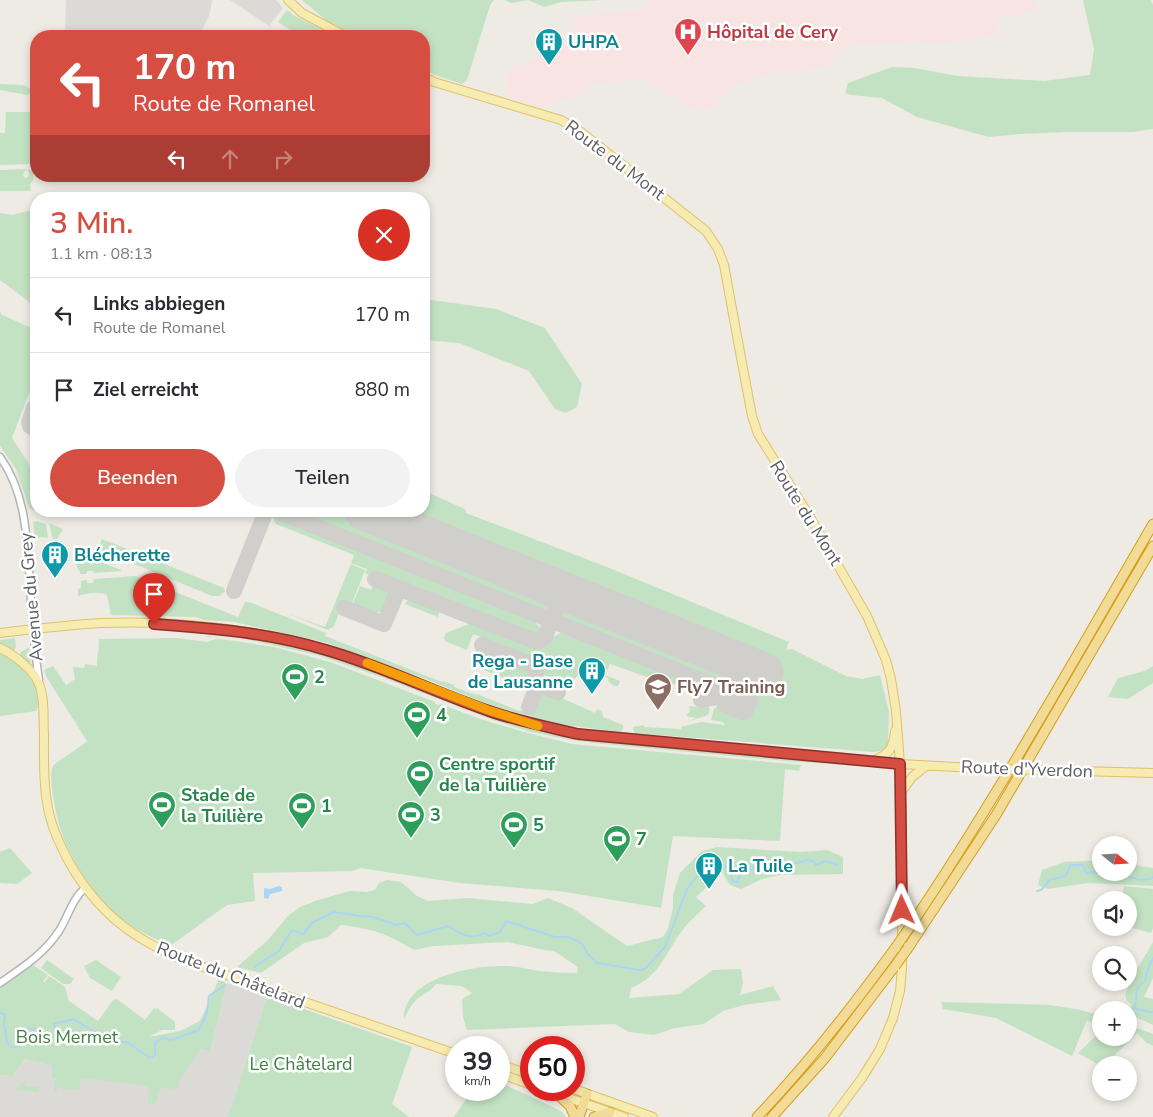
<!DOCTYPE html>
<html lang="de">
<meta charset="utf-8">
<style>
:root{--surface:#fff;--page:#f2f2f3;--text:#2b2b33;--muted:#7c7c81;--line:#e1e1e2;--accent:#d64d41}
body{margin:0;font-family:"Nunito Sans",sans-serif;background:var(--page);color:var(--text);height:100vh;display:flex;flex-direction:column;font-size:19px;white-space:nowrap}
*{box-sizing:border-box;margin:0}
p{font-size:16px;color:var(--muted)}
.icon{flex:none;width:28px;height:28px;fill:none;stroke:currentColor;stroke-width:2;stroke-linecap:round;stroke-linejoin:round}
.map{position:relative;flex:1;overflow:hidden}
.details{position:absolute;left:30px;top:192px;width:400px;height:325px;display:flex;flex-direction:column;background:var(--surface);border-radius:20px;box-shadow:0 2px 8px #0003}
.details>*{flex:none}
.hud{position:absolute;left:30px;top:30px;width:400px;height:152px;border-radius:20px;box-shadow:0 2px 8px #0003;background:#d64d41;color:#fff;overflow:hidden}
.needle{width:32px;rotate:108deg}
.buttons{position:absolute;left:1092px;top:836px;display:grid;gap:10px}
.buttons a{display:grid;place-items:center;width:45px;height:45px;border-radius:50%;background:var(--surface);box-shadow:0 2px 8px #0003;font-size:25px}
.speed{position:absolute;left:445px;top:1036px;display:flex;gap:10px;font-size:25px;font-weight:700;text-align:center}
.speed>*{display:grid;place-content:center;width:65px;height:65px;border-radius:50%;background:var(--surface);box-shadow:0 2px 8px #0003;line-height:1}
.speed small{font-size:12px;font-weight:400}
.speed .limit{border:8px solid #d22;background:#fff;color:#111}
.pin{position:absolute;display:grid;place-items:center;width:42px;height:42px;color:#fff;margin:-51px -21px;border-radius:50% 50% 50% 0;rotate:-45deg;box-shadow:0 0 5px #0007}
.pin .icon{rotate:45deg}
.me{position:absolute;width:55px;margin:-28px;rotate:359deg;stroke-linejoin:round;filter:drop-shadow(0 0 4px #0008)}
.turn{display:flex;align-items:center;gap:18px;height:105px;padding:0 20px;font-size:22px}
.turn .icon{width:65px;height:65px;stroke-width:2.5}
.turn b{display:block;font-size:35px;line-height:42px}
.lanes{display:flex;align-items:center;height:48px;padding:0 20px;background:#0003;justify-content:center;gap:25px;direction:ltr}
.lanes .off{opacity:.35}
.round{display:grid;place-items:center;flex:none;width:52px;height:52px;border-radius:26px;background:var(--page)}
.headline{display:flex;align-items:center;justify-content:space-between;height:85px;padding:0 20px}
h1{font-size:30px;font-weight:600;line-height:38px;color:var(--accent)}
.primary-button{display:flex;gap:10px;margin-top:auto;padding:10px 20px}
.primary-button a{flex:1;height:58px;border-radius:30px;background:var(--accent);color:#fff;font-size:20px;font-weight:600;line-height:58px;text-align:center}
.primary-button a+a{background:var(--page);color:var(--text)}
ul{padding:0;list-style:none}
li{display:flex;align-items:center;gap:15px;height:75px;padding:0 20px;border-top:1px solid var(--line)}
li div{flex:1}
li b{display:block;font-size:19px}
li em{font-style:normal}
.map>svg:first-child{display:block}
</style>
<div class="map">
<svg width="1153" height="1117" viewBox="0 0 1153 1117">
<rect width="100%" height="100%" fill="#edebe4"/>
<path fill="#dcdad6" d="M66,0H214L212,1L209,16L199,36H65Z
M230,0H276L283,8L269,26Z
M236,979L269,990L228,1117H0V1075L12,1077L25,1059L56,1067L195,1055L201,1049L210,1052L227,984Z"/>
<path fill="#f8e4e2" d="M650,0H1032L1038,11L997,18V34L968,41L958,40L952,43L912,42L847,46L825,66L795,73H771L737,84L729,89L719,100L715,108L699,110L688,107L672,95L649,86V79L588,84V92L539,107L506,96L507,71L575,40V16L637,11L649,2Z"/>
<path fill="#c3e2c3" d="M302,0H494L490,5L467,80L462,84L435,75L424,69V36H357L327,21Z
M505,0H603L562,2L544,7L528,0L511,3Z
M1083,0H1151L1153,5V129L1133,132H1066L1020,134L989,137L917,117L882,98L851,95L845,93L848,83L892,67L914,68L958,76L1044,81L1090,75L1094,49Z
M287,10L293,15L335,36H299L278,22Z
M0,84L23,85L31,89L35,88L36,91L27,95L0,90Z
M6,112H31L35,164L0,165V133H5Z
M26,169L23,175L25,178L28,177L30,175L27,169L34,171L33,180L30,184L31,191H0V170Z
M36,209V307L0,280V213L12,215Z
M424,299L496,309L545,328L582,384L577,407L566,413L555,409L529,371L459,343L424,340Z
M0,311L2,315L34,329L35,317H36V375L12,438C21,452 33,467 36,483C38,492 36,502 36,511H42L43,515L29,508L16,469L0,446Z
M424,491L465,509L466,513L607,567L789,642L786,650L792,649L846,676L862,679L880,675L889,712L888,742L891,743L884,750L874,752L634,733L633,727L644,725V727L681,729V727L701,722L725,725L723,722L711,720L714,709L718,706L747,717L769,662L392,511H424Z
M286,511H337L547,595L552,602V607L548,612L539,613Z
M275,516H279L531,617L540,628L541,633L536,637L396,581L395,585L365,573L367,569L351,563L354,555L276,524L274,520Z
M36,521L46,524L48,538L41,537L35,539L33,522Z
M49,523L63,529L57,539H53Z
M102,539L224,588L225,592L219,596H212L103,551L101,556L96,554Z
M77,552L121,570V571L93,573V571H87L86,574H81L77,567L75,554Z
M351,564L365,570L352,603L346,601L341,613L332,610Z
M135,576L238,617L245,602H249L326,633L325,636L442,682L443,681L454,685V687L476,695L477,694L519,711C540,713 531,686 545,688C549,689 554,692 558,693L557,696L593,712L595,713L597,709L602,711L603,717L623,725V729L620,732L558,724L522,715L482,702L431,681L324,642L234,622L204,620L196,617L111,615L107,595C97,591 89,593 78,596V589L81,588V581L87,580V583H93L94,579Z
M374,581L393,589L385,610L376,613L353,604L360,586L371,590Z
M410,597L440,609L438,617L405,604Z
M570,605L744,674L750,681L749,686L746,691L737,692L565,623C559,620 558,614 562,608Z
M332,610L339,613L334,626L328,630L284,612L325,627Z
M472,623L536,647C552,645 550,633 568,632L710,688L715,692L698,694L659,678L647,677L610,664L605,675L620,681L618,686H614L608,681L609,678L605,677L604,680L585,672L580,674L572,681L564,678L559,690L536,681L538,672L535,664L483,643L484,638L473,634L467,650L445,641L444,638L446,633Z
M208,636L282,643L304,648L371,670L495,717L550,733L614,742L758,754L763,757L860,766L786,761L593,743L566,739L531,732L493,720L384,678L317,655L249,640L216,637H204Z
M15,638L16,647L14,652L0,644V640Z
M177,638L207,642L216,639L228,640L274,647L330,662L435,702V704L439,705L440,704L483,720L524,732L572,744L801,765L799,771L785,769L780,841L673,836L661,908L559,891L460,883L360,868L353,871L253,873L255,901L227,905L170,946C155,938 137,931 123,921C108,911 97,895 87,882C71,858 60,835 55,807C53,795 49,775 53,766C56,762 81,747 87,741L47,678L44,670L53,666L66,685L75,679L73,667L84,668L85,664L97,666C97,655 99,650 99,639Z
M29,648L31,667L19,655L22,651Z
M485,648L531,668L534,674L528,688L479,668L483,656L479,655L481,649Z
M0,652C16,660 49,690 36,711L0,716Z
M1153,666V683L1128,699L1108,697L1118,678L1145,671Z
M708,705L710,710L708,715L687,722L696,718L686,716L690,711L689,706L698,707Z
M717,847L802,852L827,850L843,857V874L780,875L762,879L741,889L730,885L722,872L696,897L706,906C698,914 688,922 682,931C665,954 659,977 631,988L629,998L679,994L713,970L741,969L743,983L740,995L773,986L781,1000L744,1005L723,1011L704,1024L675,1028L654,1035L629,1032L615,1024L467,1030L463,1017L462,999L472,993L462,986L436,984C431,991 427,992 421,996C412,1002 408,1011 404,1019C403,978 473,965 504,966C515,966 527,969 538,971C551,972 564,973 577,973L578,967L554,951L544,950L508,942L433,946L414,950C386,933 373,929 341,925L328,937L304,943L261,973L237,967L268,940L288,916L300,907L318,900L350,891L367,892L375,890L379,883L387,880L401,882L417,896L428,901L468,898L533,904L548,898L572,908L627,946L663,937L668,928L673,908V895L680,873L702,851Z
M10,848L32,873L17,884L0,883V852Z
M1101,860V872H1129V864L1153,868V886L1088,883L1048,889L1038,885L1042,870L1064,862Z
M1124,886L1153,889V928L1151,933L1129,927V900H1121Z
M1153,942V978L1144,997L1153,999V1025L1129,1014V1010L1127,1009L1132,1005L1127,1001L1125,995L1133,976Z
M47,960L74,979L70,984H63L41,968Z
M96,960L121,977L112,991L90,978L84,966Z
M33,965L48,975L43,981L45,982L49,976L65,987L69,1001L98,1021L113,1000L117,999L145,1020L154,1008L155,1009L157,1008L175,1022V1030H162L149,1037L180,1031L200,1021L219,979L227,984L210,1052L201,1049L178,1082V1089L161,1088L155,1104L148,1103L149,1086L81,1078L79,1090L57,1088V1092L54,1091L56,1079L52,1078V1066L25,1059L12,1077L0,1075V983L4,985Z
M267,996L412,1047L392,1104L409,1117H228Z
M941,1002L1050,1005L1081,1010L1101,1016V1027L1087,1020L1072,1056L996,1018L943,1009Z
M1129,1025L1153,1034V1046L1147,1043L1137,1033L1105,1065L1101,1066L1078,1053L1101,1031V1038H1129Z
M499,1082L561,1111L566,1117H454L467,1098L461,1090H499Z
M22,1083H25V1086L39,1087V1091L44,1093L18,1090L17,1094V1086Z"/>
<path fill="#acd5f5" d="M279,886L282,887V891L270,894L268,899L264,898V888L270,889Z"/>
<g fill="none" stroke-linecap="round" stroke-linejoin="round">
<path stroke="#acd5f5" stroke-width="2" d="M1103,872L1107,875L1116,873L1140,880L1150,879L1153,877
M1037,891L1041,890L1050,880L1065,876L1071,865H1083L1086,873C1091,874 1095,870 1101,872
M1153,958L1148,969L1145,981C1132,989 1139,996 1134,1008L1149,1012H1153
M254,967L279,951L292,930L303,934L312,923L333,912L361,916L373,917L396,925L405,923L417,935L448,926C459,933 471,941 484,933L490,936L500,932L506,921L555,937H569L577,941L582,944L588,954L597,963L639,970L645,969L665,947L687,889L697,876L717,863C729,865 730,872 733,882H737L742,872L758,867L773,869L780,865L785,866L807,860L813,861L816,865L826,861L838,865
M0,1013L5,1014L4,1023L7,1043L14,1048L21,1044L27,1029L37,1030L47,1039L56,1033L54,1024L73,1019L100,1035L106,1042H127L150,1058L155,1055V1045L157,1041L163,1038L171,1040L199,1030L207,1013L209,996L225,985"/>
<path stroke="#d0cfcc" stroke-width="16" d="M34,408L29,422L30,426L36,429
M277,511L743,697C759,692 757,672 745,664
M375,579L535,641L541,640L545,637C552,620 555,593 579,597
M547,585L556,593L558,604
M234,591L266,511
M344,608L384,624L397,593L404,589
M482,645L533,665L536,673L533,682L538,684
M715,687L722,693L725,705L742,712L746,710L750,700
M701,700L734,694
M529,707L538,684L558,692"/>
<path stroke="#d0cfcc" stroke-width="39" d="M364,511L764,672"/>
<defs>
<path id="minor" d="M0,457C27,494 27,542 30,585C32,617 34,649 39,680
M0,983C22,968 44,954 59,931C68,917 72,899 85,888"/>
<path id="major" d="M288,0L302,13L345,36
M424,77L434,82L561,120L581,132L706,231L718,249L724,265L742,363L752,416L758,434L810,517L867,616L886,660L891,679L896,711L900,764L902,812V968L900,991L893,1018L880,1049L862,1078L833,1117
M0,633C34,629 68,625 102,623C173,620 258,629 327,650C381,666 433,690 486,710C516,721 547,727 578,734L900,764L994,769
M0,648C13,654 34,670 39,684C45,699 43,717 44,733C44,760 43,790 50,817C54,833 61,847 69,862C98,913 133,939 186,961L456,1054
M875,760C890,753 893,749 895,731
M1043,770L1153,773
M902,791L912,777L926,766
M499,1064L531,1075
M499,1073L531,1085
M574,1089L653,1117
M546,1090L624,1117"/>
<path id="highway" d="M909,928C997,798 1074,660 1153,524
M908,948L996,815L1153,546
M556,1093L570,1106L575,1117
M579,1117L587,1094
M594,1117L610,1112
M757,1117C808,1064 853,1006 896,947
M772,1117L825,1058L895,966"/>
</defs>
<use href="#minor" stroke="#b1b4b8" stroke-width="9"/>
<use href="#major" stroke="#e2c069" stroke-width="10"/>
<use href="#highway" stroke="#d89d19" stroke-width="11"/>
<use href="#minor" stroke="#fff" stroke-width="6"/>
<use href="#major" stroke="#f6ebb0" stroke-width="8"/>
<use href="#highway" stroke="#f1db97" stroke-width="9"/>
<defs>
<path id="major-bridge" d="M994,769L1043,770"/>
<path id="highway-bridge" d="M896,947L909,928
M895,966L908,948"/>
</defs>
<use href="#major-bridge" stroke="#e2c069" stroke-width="10" stroke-linecap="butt"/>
<use href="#highway-bridge" stroke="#d89d19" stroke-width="11" stroke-linecap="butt"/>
<use href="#major-bridge" stroke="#f6ebb0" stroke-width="8"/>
<use href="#highway-bridge" stroke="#f1db97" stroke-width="9"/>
</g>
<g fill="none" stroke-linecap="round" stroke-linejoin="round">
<defs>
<path id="route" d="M154,624C212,628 270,633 326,650C382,666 434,692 489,711C518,721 548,727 578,734L900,764L902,910"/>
</defs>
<use href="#route" stroke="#8b322a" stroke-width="12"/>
<use href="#route" stroke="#d64d41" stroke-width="9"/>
<path stroke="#f59e0b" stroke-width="9" d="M367,663L488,710L538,726"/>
</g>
<defs>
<symbol id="hospital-pin" viewBox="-11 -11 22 30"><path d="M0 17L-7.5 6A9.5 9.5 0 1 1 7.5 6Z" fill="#e0444e" stroke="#fff"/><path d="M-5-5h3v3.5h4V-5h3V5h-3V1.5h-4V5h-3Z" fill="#fff"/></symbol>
<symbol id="building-pin" viewBox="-11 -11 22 30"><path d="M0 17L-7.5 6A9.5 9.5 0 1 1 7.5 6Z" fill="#0f9aa8" stroke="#fff"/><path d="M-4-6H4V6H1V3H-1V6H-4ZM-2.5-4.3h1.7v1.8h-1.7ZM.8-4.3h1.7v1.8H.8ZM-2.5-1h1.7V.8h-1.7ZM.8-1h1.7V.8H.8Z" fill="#fff"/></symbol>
<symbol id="stadium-pin" viewBox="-11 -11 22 30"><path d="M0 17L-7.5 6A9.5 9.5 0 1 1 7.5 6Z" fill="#2e9e5b" stroke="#fff"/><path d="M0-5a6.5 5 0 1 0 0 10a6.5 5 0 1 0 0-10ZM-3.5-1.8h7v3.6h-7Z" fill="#fff"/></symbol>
<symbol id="school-pin" viewBox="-11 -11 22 30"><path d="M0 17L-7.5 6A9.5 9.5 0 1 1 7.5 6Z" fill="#8d6e63" stroke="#fff"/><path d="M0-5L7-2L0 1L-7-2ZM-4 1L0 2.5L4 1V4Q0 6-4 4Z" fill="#fff"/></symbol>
</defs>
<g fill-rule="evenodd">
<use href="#hospital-pin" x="672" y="16" width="32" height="43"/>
<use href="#building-pin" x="533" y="26" width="32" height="43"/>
<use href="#building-pin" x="39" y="539" width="32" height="43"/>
<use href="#building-pin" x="576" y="655" width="32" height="43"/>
<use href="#stadium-pin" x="279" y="661" width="32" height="43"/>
<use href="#school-pin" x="642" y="671" width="32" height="43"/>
<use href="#stadium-pin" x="401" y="699" width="32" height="43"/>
<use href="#stadium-pin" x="404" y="758" width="32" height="43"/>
<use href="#stadium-pin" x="146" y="789" width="32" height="43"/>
<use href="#stadium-pin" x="286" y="790" width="32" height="43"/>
<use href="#stadium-pin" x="395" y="799" width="32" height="43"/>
<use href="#stadium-pin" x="498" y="809" width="32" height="43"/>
<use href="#stadium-pin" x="601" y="823" width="32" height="43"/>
<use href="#building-pin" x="693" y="850" width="32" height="43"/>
</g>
<g text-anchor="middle" stroke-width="5" stroke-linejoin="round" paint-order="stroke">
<g font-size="18" font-weight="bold" fill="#be3a42" stroke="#fff" text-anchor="start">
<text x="707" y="38">Hôpital de Cery</text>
</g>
<g font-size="18" font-weight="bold" fill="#0d838f" stroke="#fff" text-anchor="start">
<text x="568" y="48">UHPA</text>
<text x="74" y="561">Blécherette</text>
<text x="573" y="667" text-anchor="end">Rega - Base<tspan x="573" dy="21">de Lausanne</tspan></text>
<text x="728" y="872">La Tuile</text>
</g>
<g font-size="18" fill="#5c5f63" stroke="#fff">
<text transform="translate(615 160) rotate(37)" y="6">Route du Mont</text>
<text transform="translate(806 513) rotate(58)" y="6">Route du Mont</text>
<text transform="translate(31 597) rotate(-95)" y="6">Avenue du Grey</text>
<text transform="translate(1027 769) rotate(2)" y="6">Route d'Yverdon</text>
<text transform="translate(231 975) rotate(21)" y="6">Route du Châtelard</text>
</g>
<g font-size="18" font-weight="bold" fill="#27864d" stroke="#fff" text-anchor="start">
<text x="314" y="683">2</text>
<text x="436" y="721">4</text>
<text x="439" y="770">Centre sportif<tspan x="439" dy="21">de la Tuilière</tspan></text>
<text x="181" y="801">Stade de<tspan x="181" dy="21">la Tuilière</tspan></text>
<text x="321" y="812">1</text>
<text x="430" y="821">3</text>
<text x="533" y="831">5</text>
<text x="636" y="845">7</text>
</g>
<g font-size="18" font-weight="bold" fill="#785e54" stroke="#fff" text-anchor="start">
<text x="677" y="693">Fly7 Training</text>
</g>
<g font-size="18" fill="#3e8042" stroke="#fff">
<text x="67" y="1043">Bois Mermet</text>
<text x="301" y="1070">Le Châtelard</text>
</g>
</g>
</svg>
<div class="buttons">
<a><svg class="needle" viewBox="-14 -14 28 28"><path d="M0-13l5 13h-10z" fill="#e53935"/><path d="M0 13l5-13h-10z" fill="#7c7c81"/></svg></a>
<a><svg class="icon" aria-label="sound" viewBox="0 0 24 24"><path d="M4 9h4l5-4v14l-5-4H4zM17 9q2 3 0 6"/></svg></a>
<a><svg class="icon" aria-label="search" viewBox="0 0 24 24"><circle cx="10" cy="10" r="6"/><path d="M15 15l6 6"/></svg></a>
<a>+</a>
<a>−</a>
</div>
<div class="speed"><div>39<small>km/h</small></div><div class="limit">50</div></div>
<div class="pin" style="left:154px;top:624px;background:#d93025"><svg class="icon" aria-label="arrive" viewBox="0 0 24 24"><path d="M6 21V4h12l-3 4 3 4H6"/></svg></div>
<svg class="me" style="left:902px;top:910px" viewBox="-20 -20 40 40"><path d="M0-17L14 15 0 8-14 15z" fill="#d64d41" stroke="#fff" stroke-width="4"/></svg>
<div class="hud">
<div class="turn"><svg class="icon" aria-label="left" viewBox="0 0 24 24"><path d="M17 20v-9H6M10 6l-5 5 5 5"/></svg><div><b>170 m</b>Route de Romanel</div></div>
<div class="lanes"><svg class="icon" aria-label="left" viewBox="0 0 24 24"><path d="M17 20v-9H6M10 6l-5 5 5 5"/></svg><svg class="icon off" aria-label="ahead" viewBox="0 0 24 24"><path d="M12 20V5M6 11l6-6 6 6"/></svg><svg class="icon off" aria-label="right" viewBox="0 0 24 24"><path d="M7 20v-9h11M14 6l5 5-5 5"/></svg></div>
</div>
<section class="details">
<div class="headline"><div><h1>3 Min.</h1><p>1.1 km · 08:13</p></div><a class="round" style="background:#d93025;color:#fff"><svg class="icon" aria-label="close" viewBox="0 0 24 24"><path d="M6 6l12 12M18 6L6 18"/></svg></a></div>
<ul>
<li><svg class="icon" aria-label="left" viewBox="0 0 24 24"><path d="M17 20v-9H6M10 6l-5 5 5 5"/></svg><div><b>Links abbiegen</b><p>Route de Romanel</p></div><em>170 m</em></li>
<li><svg class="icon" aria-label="arrive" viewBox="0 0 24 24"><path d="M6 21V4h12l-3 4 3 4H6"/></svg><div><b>Ziel erreicht</b></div><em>880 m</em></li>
</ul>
<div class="primary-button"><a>Beenden</a><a>Teilen</a></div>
</section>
</div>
